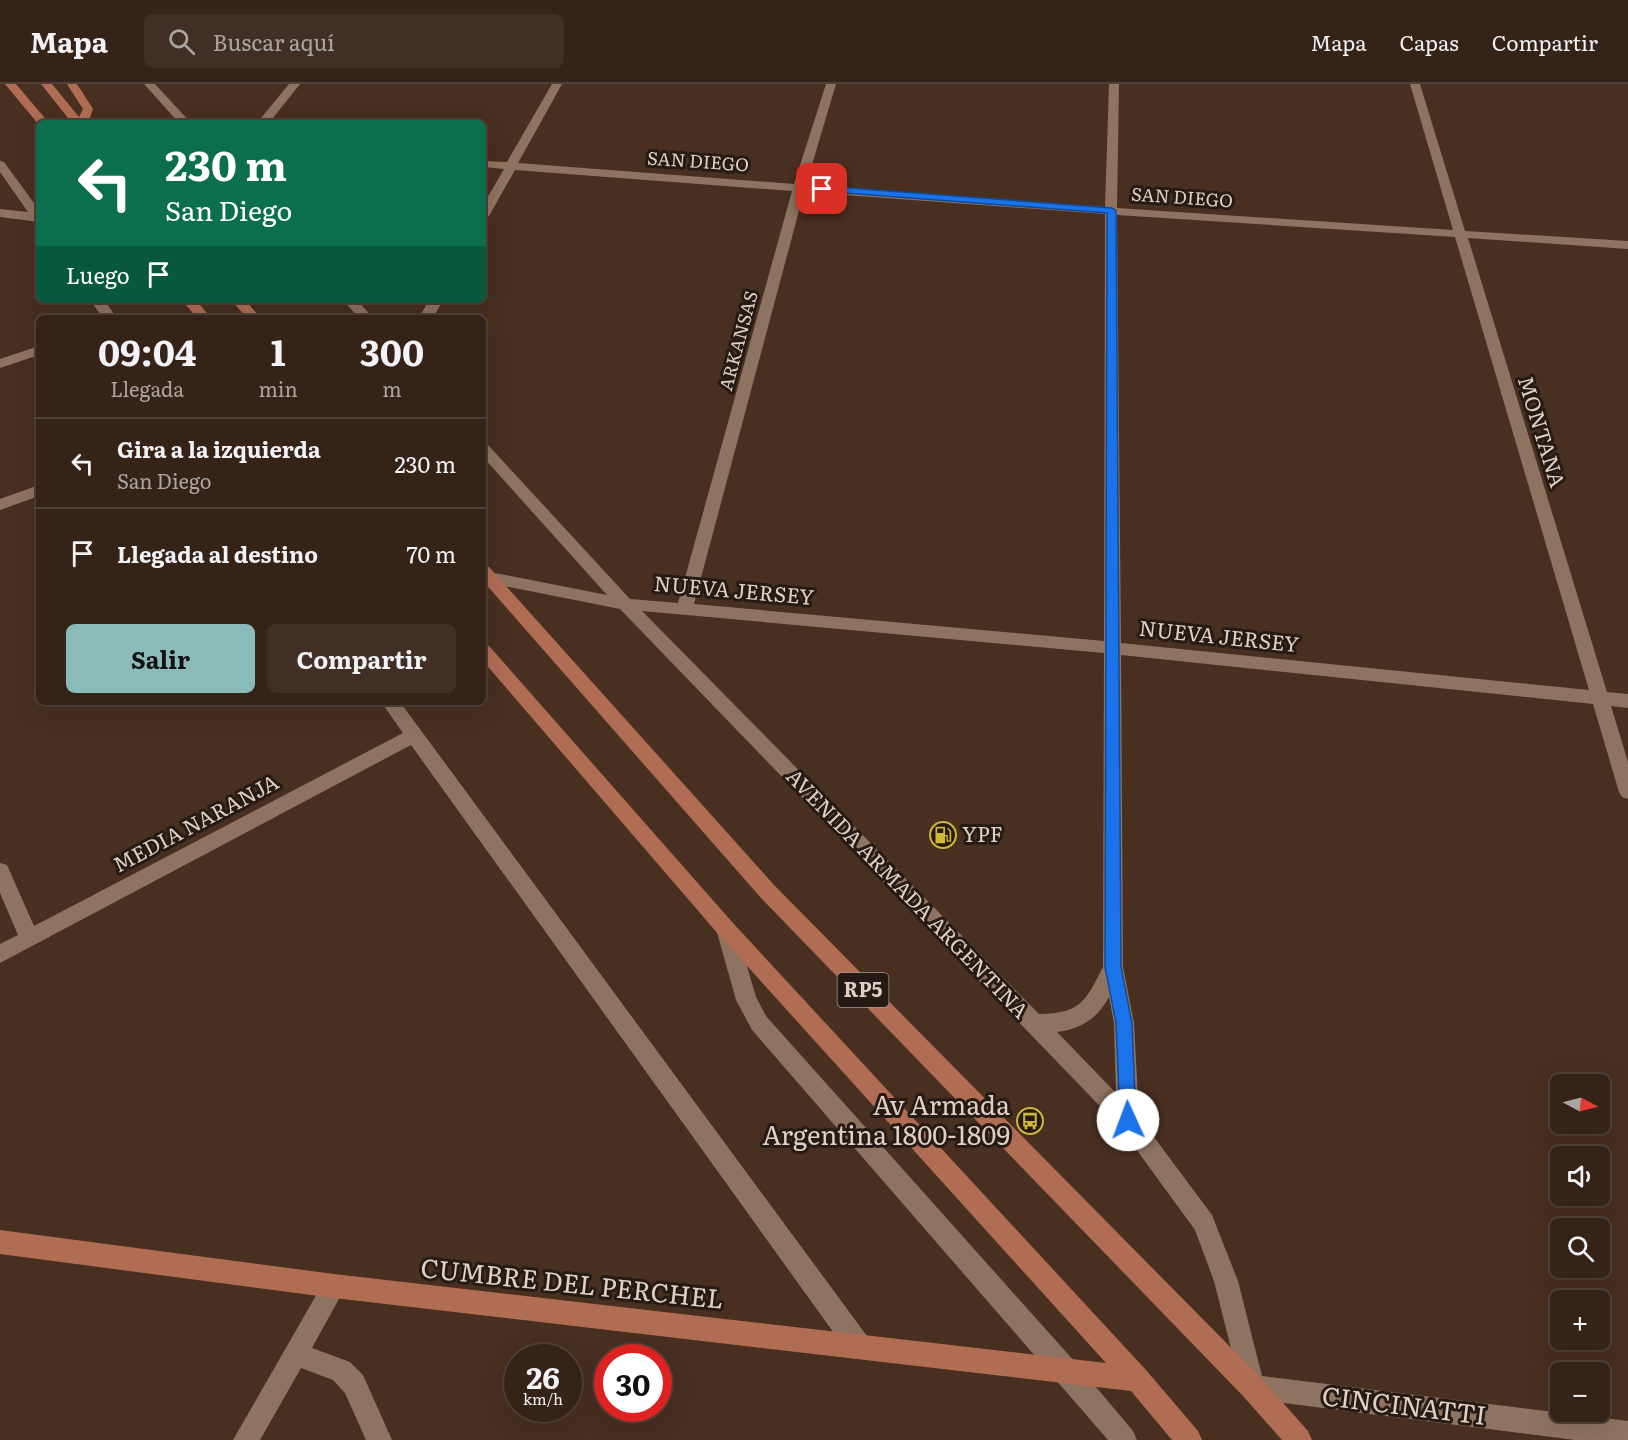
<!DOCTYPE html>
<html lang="es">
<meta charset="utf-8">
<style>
:root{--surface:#362318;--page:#412f25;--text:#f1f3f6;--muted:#aaa4a2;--line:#504037;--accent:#8bbbb9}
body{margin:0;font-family:Literata,serif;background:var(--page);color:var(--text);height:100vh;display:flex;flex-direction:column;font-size:22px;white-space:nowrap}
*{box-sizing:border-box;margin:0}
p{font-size:20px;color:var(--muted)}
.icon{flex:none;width:33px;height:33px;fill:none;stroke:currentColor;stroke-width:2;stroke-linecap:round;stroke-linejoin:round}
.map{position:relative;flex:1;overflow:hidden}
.sheet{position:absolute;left:36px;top:231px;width:450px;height:390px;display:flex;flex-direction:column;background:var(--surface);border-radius:9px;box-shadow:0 6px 24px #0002,0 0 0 2px var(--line)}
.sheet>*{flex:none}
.hud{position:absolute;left:36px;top:36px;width:450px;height:183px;border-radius:9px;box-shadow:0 6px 24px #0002,0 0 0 2px var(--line);background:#0b6e4f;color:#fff;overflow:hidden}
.needle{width:39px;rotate:97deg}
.tools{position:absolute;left:1550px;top:990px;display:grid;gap:12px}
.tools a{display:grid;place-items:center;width:60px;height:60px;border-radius:9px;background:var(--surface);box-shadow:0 6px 24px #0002,0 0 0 2px var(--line);font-size:30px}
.speed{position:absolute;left:504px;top:1260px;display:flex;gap:12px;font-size:30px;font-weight:700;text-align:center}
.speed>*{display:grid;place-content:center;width:78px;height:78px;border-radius:50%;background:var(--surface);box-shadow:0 6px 24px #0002,0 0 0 2px var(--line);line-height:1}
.speed small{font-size:15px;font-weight:400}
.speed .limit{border:9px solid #d22;background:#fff;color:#111}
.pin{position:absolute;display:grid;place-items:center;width:51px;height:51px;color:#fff;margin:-26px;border-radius:12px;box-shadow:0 3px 9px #0006}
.me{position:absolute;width:66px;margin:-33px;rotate:358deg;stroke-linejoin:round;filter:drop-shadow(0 0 4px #0008)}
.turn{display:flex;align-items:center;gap:21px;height:126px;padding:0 30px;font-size:27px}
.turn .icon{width:78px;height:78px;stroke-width:2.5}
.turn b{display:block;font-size:42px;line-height:51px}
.then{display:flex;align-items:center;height:57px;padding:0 30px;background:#0003;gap:12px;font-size:22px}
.eta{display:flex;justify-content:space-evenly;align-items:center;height:102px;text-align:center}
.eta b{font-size:36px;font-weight:700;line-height:42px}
.action{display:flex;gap:12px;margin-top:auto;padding:12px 30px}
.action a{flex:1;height:69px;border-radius:9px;background:var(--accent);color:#111;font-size:24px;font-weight:700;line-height:69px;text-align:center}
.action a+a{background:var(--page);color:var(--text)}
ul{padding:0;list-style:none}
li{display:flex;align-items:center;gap:18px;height:90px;padding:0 30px;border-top:2px solid var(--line)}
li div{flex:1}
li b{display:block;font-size:22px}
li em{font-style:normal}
header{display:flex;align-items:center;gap:36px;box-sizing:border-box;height:84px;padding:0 30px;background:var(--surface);border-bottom:2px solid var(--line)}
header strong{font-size:28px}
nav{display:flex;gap:33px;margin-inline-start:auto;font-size:21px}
.search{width:420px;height:54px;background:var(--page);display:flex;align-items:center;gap:15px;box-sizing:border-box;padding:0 21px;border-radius:9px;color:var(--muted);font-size:22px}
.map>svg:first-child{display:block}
</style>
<header>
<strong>Mapa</strong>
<div class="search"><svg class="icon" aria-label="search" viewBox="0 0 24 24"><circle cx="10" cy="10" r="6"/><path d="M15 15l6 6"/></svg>Buscar aquí</div>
<nav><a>Mapa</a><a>Capas</a><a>Compartir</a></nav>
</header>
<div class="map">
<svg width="1628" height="1356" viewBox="0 0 1628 1356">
<rect width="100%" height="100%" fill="#482f20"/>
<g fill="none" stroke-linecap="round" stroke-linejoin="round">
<path fill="#8f7361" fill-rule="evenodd" d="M144,0H155L191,39H179Z
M289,0H300L269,39H257Z
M552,0H562L518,79L794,100L826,0H836L806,101L1105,123L1109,0H1119L1117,124L1453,146L1410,0H1420L1465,147L1628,157V165L1468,154L1607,608L1628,610V624L1611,622L1628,678V715L1622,713L1619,708L1593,620L1121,571L1123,883L1134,939L1139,1033L1212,1131L1238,1197L1262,1292L1628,1337V1356H1575L1252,1315L1243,1312L1214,1197L1195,1146L1120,1043L620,525L484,498L483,492L490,488L607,511L483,373V359L488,361L630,515L678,519L792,107L515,86L489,132L483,136V121L504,85L483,83V77L507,78ZM804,108L1105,130L1104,557L694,520ZM1117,131L1455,153L1589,606L1121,559ZM642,527L1104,569L1103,883C1085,918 1081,929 1039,930ZM1109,913L1114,939L1116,1009L1057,948C1081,945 1097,935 1109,913Z
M0,77L4,78L39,126V138L0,133V125L28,128L0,88Z
M90,216H104L117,234H103Z
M343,216H357L373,234H359Z
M429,216H443L433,234H419Z
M39,262V271L0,284V275Z
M39,401V412L0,426V415Z
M381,618H400L867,1252L870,1261L867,1270L858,1273L849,1270L411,661L0,879V860L18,851L0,809V779L7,781L34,842L403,649Z
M726,836L733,839L736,845L756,913L766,932L1075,1278L1133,1347L1137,1356H1108L752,946L736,916L716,845L719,839Z
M334,1190L342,1194L346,1202L312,1264L350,1278L363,1291L392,1356H366L345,1309L333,1296L301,1284L260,1356H233L326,1194Z"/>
<path fill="#b16d54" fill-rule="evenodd" d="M5,0H16L49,39H39V41Z
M41,0H52L79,33L83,25L67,0H77L93,25L88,39H72Z
M182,216H196L211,234H197Z
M231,216H245L261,234H247Z
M483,481L489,483L775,802L1261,1294L1308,1347L1312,1356H1282L1243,1312L761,814L483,497Z
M483,560L489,562L733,839L1146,1286L1198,1347L1202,1356H1172L1131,1307L334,1214L0,1170V1146L334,1190L1106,1279L719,851L483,577Z"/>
</g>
<path fill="#1a73e8" stroke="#114b97" stroke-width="1.5" d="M822,102L1112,124L1116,127L1121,883L1132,939L1136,1036L1134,1042L1128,1044L1122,1042L1120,1036L1116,939L1105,883L1107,129L819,107L817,105Z"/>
<defs>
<symbol id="fuel-ring" viewBox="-11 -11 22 22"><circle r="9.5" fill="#261b14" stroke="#cfb837" stroke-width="1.5"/><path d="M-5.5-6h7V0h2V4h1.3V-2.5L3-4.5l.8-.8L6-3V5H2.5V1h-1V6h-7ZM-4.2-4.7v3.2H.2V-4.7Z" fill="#cfb837"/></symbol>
<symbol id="bus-ring" viewBox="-11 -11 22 22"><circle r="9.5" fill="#261b14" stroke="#cfb837" stroke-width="1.5"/><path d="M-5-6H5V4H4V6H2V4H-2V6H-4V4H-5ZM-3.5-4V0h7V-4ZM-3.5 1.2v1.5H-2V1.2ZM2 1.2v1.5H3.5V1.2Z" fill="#cfb837"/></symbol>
</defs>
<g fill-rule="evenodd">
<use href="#fuel-ring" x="928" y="736" width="30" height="30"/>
<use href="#bus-ring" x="1015" y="1022" width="30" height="30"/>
</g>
<g text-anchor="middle" stroke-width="6" stroke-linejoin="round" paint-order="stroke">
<g font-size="18" fill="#dfcfc5" stroke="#261b14">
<text transform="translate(698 78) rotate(4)" y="6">SAN DIEGO</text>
<text transform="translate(1182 114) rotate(4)" y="6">SAN DIEGO</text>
<text transform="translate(739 257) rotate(-75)" y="6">ARKANSAS</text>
</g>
<rect fill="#261b14" stroke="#a89990" stroke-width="1.5" x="837.5" y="889" width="51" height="34" rx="4.5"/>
<g font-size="20" font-weight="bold" fill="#dfcfc5">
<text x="863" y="913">RP5</text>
</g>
<g font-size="21" fill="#dfcfc5" stroke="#261b14">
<text transform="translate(1541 348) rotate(73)" y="7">MONTANA</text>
<text transform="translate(734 507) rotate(5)" y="7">NUEVA JERSEY</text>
<text transform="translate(1219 553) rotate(6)" y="7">NUEVA JERSEY</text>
<text transform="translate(196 740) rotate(-28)" y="7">MEDIA NARANJA</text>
<text transform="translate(907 810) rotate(46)" y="7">AVENIDA ARMADA ARGENTINA</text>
</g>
<g font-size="21" fill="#dfcfc5" stroke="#261b14" text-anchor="start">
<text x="962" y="758">YPF</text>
</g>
<g font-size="26" fill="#dfcfc5" stroke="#261b14" text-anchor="end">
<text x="1010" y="1031">Av Armada<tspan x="1010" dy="30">Argentina 1800-1809</tspan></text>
</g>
<g font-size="26" fill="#dfcfc5" stroke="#261b14">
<text transform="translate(572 1200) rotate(6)" y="9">CUMBRE DEL PERCHEL</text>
<text transform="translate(1404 1322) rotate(7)" y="9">CINCINATTI</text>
</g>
</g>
</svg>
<div class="tools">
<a><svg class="needle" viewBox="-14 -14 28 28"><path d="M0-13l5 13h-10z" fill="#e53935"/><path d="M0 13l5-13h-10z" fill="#aaa4a2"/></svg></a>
<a><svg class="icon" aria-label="sound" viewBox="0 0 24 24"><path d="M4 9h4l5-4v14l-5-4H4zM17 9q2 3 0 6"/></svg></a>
<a><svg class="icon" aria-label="search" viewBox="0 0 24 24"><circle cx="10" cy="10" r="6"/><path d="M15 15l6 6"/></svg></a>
<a>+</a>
<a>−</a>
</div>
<div class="speed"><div>26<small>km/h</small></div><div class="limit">30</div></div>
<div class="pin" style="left:822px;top:105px;background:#d93025"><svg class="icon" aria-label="arrive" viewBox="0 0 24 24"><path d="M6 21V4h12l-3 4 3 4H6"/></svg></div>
<svg class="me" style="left:1128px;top:1036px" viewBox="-20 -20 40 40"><circle r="19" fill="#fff"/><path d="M0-13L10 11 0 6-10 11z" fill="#1a73e8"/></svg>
<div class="hud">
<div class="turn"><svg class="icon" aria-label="left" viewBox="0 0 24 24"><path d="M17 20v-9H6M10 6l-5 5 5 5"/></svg><div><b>230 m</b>San Diego</div></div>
<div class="then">Luego<svg class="icon" aria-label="arrive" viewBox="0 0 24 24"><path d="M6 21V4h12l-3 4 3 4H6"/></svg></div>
</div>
<section class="sheet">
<div class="eta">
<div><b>09:04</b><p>Llegada</p></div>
<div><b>1</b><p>min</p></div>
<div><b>300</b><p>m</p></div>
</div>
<ul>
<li><svg class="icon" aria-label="left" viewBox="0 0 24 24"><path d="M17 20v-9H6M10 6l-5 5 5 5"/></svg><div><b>Gira a la izquierda</b><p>San Diego</p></div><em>230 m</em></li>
<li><svg class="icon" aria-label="arrive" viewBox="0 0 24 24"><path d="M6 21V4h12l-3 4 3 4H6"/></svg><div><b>Llegada al destino</b></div><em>70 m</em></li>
</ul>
<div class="action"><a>Salir</a><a>Compartir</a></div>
</section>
</div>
